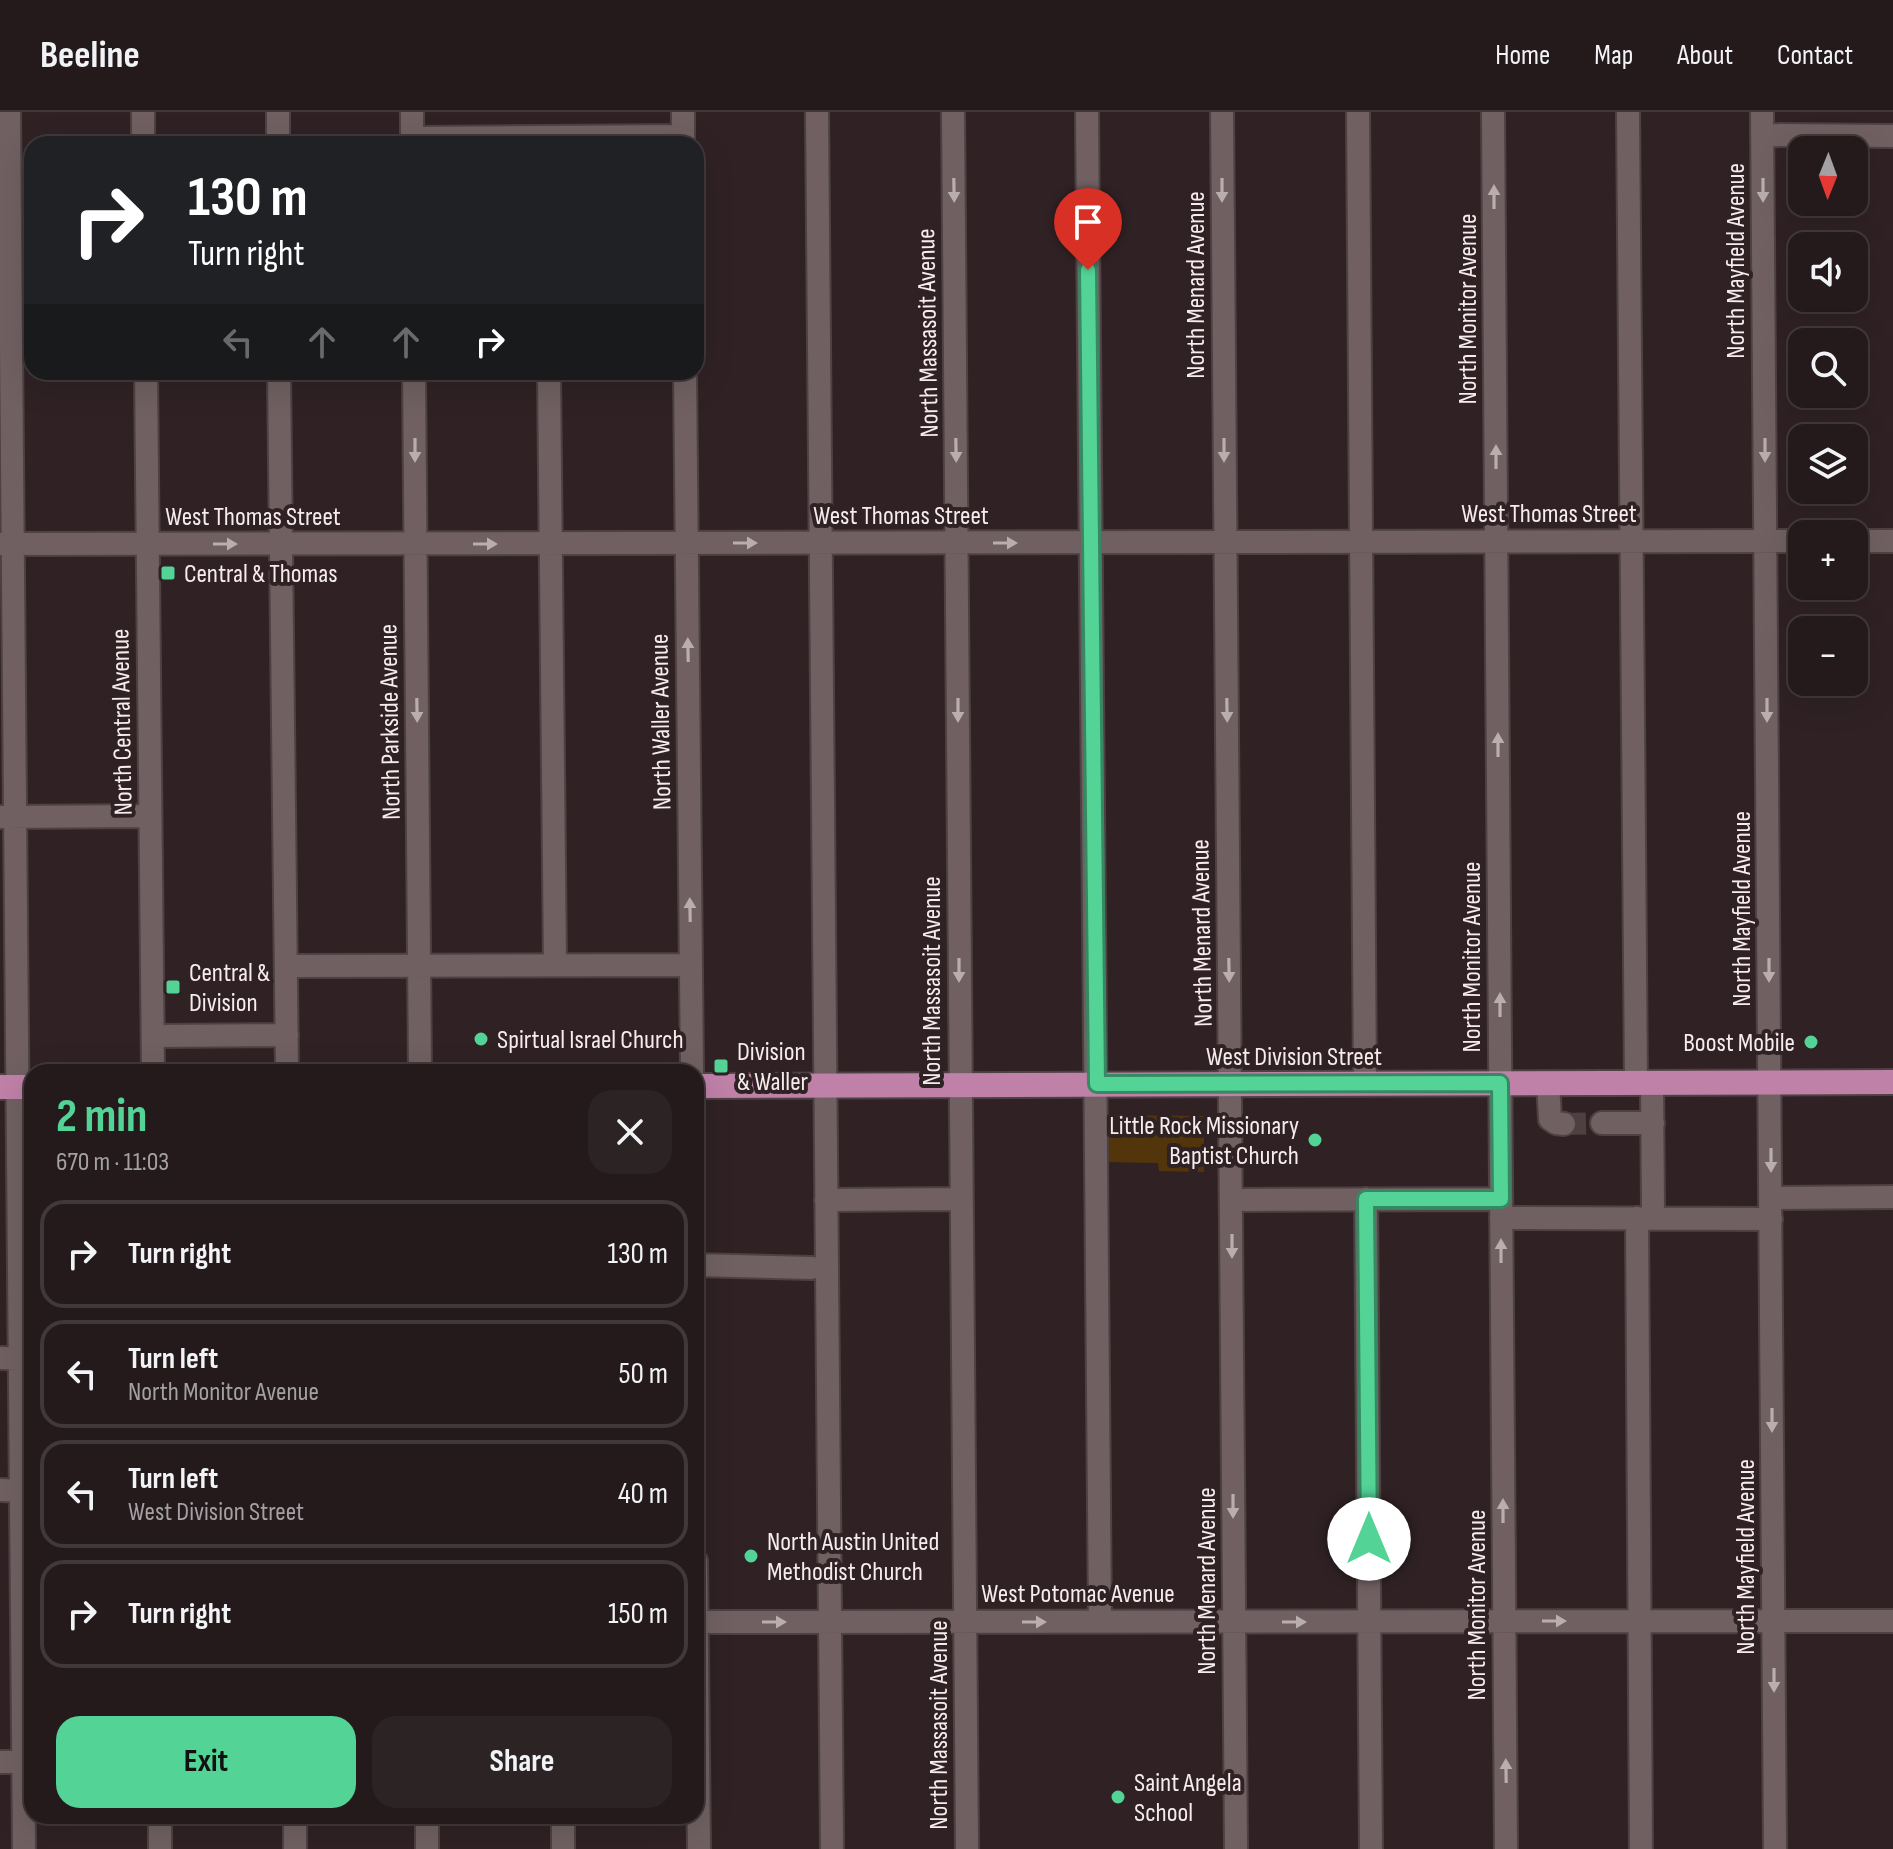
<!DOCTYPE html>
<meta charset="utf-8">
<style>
:root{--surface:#241a1b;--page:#2c2324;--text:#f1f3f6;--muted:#a3a1a3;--line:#41383a;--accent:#53d396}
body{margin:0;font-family:"Sofia Sans Condensed",sans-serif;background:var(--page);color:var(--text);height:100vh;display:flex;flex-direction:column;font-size:30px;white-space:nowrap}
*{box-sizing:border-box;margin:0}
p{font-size:26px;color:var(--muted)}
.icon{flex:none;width:44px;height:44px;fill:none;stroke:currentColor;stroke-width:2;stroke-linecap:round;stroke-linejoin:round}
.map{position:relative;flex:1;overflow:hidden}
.panel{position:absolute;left:24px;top:952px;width:680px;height:760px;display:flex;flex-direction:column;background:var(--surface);border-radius:24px;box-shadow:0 8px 32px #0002,0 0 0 2px var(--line)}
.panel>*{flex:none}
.guide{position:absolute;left:24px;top:24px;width:680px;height:244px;border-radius:24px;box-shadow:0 8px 32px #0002,0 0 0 2px var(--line);background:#202124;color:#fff;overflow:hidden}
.needle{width:52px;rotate:181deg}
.buttons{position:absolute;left:1788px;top:24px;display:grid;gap:16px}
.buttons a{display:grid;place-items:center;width:80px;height:80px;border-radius:16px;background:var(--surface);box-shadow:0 8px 32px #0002,0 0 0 2px var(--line);font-size:40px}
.pin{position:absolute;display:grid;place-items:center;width:68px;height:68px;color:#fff;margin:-82px -34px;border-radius:50% 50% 50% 0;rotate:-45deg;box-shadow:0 0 8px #0007}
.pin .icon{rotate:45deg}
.me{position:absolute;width:88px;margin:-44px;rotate:0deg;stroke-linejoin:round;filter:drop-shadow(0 0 6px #0008)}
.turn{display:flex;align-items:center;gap:28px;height:168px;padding:0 32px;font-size:36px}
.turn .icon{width:104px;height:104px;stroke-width:2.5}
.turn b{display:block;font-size:56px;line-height:68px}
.lanes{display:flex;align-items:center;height:76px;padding:0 32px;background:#0003;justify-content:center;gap:40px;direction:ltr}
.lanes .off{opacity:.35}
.round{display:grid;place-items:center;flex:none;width:84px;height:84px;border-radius:24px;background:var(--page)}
.head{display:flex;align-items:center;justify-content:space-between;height:136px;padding:0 32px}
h1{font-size:48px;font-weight:700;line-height:60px;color:var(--accent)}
.action{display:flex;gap:16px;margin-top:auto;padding:16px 32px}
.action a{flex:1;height:92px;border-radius:24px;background:var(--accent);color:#111;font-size:32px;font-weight:700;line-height:92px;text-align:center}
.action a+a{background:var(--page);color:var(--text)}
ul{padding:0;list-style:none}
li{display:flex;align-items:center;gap:24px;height:108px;margin:0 16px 12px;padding:0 16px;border:4px solid var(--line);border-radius:24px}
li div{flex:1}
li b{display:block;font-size:30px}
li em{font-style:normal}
header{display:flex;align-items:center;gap:48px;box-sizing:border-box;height:112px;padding:0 40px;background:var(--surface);border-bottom:2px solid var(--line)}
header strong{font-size:38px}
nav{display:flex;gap:44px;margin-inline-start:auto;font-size:28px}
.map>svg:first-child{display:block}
</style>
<header>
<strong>Beeline</strong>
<nav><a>Home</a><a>Map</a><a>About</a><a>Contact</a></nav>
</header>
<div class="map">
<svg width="1893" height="1737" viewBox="0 0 1893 1737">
<rect width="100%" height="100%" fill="#302224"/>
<path fill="#53350c" d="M1104,1003L1204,1004V1060L1159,1059L1158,1051L1105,1050Z"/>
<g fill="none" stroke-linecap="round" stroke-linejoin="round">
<path stroke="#4e4042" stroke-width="22" stroke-dasharray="22 11" stroke-linecap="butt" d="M1564,1012L1602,1011"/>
<defs>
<path id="minor" d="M9,0L24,1737
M143,0V32
M278,0V32
M412,0V32
M683,0V32
M817,0L832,1737
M953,0L967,1737
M1087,0L1100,1509
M1222,0L1236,1737
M1358,0L1365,972
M1493,0L1506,1737
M1628,0L1636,971
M1762,0L1775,1737
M1762,23L1893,24
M412,26L683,24
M146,260L153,960
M279,260L287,960
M414,260L420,960
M549,260L555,853
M685,260L692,960
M1854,429H1893
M0,432L1802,429
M0,705L150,704
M286,854L691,853
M153,924L287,923
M1548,971L1550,1007L1556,1011L1564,1012
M1652,971L1653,1097
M1602,1011H1653
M1771,1086L1893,1085
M1366,1087L1371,1737
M826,1088L961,1087
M1231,1088L1501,1087
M1501,1106L1771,1107
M1637,1106L1641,1737
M696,1153L812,1156
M0,1246L32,1247
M0,1378L22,1379
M696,1449L699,1737
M696,1510L1893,1509
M0,1650H24
M160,1704V1737
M295,1704V1737
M427,1704V1737
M563,1704V1737"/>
<path id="major" d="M696,974L1893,970
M0,975H32"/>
</defs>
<use href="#minor" stroke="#4d4143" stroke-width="26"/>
<use href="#major" stroke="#4d4143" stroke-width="28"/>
<use href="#minor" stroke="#706062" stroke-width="22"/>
<use href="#major" stroke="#bf81a8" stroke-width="24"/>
</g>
<defs><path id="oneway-solid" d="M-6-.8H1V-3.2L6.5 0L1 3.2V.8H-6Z" transform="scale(2)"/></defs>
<g fill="#baadae">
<use href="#oneway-solid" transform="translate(954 78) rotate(89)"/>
<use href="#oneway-solid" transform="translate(1222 78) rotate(90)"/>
<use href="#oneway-solid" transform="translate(1763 78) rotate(90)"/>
<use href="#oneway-solid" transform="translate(1494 85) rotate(-90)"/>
<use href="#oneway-solid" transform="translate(415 338) rotate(90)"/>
<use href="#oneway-solid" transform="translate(956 338) rotate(89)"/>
<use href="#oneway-solid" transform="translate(1224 338) rotate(90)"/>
<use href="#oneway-solid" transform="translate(1765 338) rotate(90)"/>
<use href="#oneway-solid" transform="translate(1496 345) rotate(-90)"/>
<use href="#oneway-solid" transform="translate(745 431)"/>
<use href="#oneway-solid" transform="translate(1005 431)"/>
<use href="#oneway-solid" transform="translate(225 432)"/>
<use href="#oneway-solid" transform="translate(485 432)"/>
<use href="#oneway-solid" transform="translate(688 538) rotate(-91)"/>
<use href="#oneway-solid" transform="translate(417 598) rotate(89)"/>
<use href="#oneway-solid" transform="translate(958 598) rotate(90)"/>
<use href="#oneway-solid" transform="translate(1227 598) rotate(89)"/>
<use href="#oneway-solid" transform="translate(1767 598) rotate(90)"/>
<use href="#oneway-solid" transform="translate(1498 633) rotate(-90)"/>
<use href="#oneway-solid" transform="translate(690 798) rotate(-91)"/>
<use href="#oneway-solid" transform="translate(959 858) rotate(90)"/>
<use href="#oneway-solid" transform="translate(1229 858) rotate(89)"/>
<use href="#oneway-solid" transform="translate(1769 858) rotate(90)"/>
<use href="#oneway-solid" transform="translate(1500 893) rotate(-90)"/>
<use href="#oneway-solid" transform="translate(1771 1048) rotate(90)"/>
<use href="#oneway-solid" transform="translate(1232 1134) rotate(90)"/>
<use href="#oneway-solid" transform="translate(1501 1139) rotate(-90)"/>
<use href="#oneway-solid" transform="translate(1772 1308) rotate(90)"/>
<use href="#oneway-solid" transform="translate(1233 1394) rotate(90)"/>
<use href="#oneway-solid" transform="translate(1503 1399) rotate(-90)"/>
<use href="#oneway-solid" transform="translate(1554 1509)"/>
<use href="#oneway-solid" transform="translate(774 1510)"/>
<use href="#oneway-solid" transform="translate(1034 1510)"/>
<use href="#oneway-solid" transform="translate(1294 1510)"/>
<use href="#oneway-solid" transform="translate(1774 1568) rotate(90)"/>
<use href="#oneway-solid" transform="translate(1506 1659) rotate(-91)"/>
</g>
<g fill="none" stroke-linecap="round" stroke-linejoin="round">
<defs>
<path id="route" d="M1088,158L1097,972L1500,971L1501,1087H1366L1369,1427"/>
</defs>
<use href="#route" stroke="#368962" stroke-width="20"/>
<use href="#route" stroke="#53d396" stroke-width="14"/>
</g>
<g fill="#53d396" stroke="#302224" stroke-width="3">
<rect x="160" y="453" width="16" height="16" rx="4"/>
<rect x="165" y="867" width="16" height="16" rx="4"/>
<circle cx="481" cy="927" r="8"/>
<circle cx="1811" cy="930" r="8"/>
<rect x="713" y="946" width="16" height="16" rx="4"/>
<circle cx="1315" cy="1028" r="8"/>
<circle cx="751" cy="1444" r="8"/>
<circle cx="1118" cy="1685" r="8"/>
</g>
<g text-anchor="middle" stroke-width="8" stroke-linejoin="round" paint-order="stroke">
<g font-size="26" fill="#f6eced" stroke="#302224">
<text transform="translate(1735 149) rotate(-90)" y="9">North Mayfield Avenue</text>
<text transform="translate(1195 173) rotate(-90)" y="9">North Menard Avenue</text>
<text transform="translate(1467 197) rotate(-90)" y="9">North Monitor Avenue</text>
<text transform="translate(927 221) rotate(-91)" y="9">North Massasoit Avenue</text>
<text x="1549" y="410">West Thomas Street</text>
<text x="901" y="412">West Thomas Street</text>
<text x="253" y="413">West Thomas Street</text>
<text transform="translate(121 610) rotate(-91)" y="9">North Central Avenue</text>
<text transform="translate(389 610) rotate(-91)" y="9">North Parkside Avenue</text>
<text transform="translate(660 610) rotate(-91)" y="9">North Waller Avenue</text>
<text transform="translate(1741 797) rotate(-90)" y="9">North Mayfield Avenue</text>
<text transform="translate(1201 821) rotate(-91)" y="9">North Menard Avenue</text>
<text transform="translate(1471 845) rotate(-90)" y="9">North Monitor Avenue</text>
<text transform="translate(931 869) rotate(-90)" y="9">North Massasoit Avenue</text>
<text x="1294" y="953">West Division Street</text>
<text transform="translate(1745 1445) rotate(-90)" y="9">North Mayfield Avenue</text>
<text transform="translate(1206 1469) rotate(-90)" y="9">North Menard Avenue</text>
<text x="1078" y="1490">West Potomac Avenue</text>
<text transform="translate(1476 1493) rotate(-90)" y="9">North Monitor Avenue</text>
<text transform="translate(938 1613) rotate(-90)" y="9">North Massasoit Avenue</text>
</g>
<g font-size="26" fill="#f6eced" stroke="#302224" text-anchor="start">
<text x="184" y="470">Central &amp; Thomas</text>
<text x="189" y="869">Central &amp;<tspan x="189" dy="30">Division</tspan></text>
<text x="497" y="936">Spirtual Israel Church</text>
<text x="1795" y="939" text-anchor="end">Boost Mobile</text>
<text x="737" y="948">Division<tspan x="737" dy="30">&amp; Waller</tspan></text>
<text x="1299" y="1022" text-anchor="end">Little Rock Missionary<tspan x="1299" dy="30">Baptist Church</tspan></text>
<text x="767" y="1438">North Austin United<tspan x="767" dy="30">Methodist Church</tspan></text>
<text x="1134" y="1679">Saint Angela<tspan x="1134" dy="30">School</tspan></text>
</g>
</g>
</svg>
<div class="buttons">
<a><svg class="needle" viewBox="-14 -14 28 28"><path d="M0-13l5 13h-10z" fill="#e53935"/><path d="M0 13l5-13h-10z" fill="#a3a1a3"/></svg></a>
<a><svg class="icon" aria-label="sound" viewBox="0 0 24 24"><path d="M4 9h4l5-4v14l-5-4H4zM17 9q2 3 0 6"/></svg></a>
<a><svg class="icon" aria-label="search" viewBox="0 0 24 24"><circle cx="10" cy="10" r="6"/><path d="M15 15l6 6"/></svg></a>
<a><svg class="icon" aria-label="layers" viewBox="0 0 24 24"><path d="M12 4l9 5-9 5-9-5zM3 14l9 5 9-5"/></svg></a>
<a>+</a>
<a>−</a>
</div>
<div class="pin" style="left:1088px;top:158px;background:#d93025"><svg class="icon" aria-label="arrive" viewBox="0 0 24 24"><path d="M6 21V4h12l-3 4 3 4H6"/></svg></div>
<svg class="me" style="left:1369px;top:1427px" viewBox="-20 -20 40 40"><circle r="19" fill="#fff"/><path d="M0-13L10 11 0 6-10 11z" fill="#53d396"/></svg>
<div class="guide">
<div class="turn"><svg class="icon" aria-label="right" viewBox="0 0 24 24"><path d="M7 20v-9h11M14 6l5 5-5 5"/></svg><div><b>130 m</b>Turn right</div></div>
<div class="lanes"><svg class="icon off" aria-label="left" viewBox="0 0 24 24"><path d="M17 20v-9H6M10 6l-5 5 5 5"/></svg><svg class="icon off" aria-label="ahead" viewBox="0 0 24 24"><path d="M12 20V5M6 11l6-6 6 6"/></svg><svg class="icon off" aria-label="ahead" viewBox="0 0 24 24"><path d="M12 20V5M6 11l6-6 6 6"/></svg><svg class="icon" aria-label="right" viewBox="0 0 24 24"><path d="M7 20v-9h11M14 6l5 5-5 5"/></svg></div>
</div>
<section class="panel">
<div class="head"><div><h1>2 min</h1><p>670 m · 11:03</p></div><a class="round"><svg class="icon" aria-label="close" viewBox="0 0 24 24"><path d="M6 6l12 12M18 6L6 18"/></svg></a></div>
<ul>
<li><svg class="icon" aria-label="right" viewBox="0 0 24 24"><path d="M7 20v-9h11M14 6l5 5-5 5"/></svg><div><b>Turn right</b></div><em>130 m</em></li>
<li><svg class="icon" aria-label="left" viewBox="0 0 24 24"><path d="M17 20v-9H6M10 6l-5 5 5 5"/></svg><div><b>Turn left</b><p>North Monitor Avenue</p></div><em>50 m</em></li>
<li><svg class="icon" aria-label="left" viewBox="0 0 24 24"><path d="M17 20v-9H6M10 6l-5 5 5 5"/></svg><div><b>Turn left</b><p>West Division Street</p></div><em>40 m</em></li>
<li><svg class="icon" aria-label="right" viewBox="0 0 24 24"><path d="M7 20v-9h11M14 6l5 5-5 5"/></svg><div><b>Turn right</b></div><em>150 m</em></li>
</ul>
<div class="action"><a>Exit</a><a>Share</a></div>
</section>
</div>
